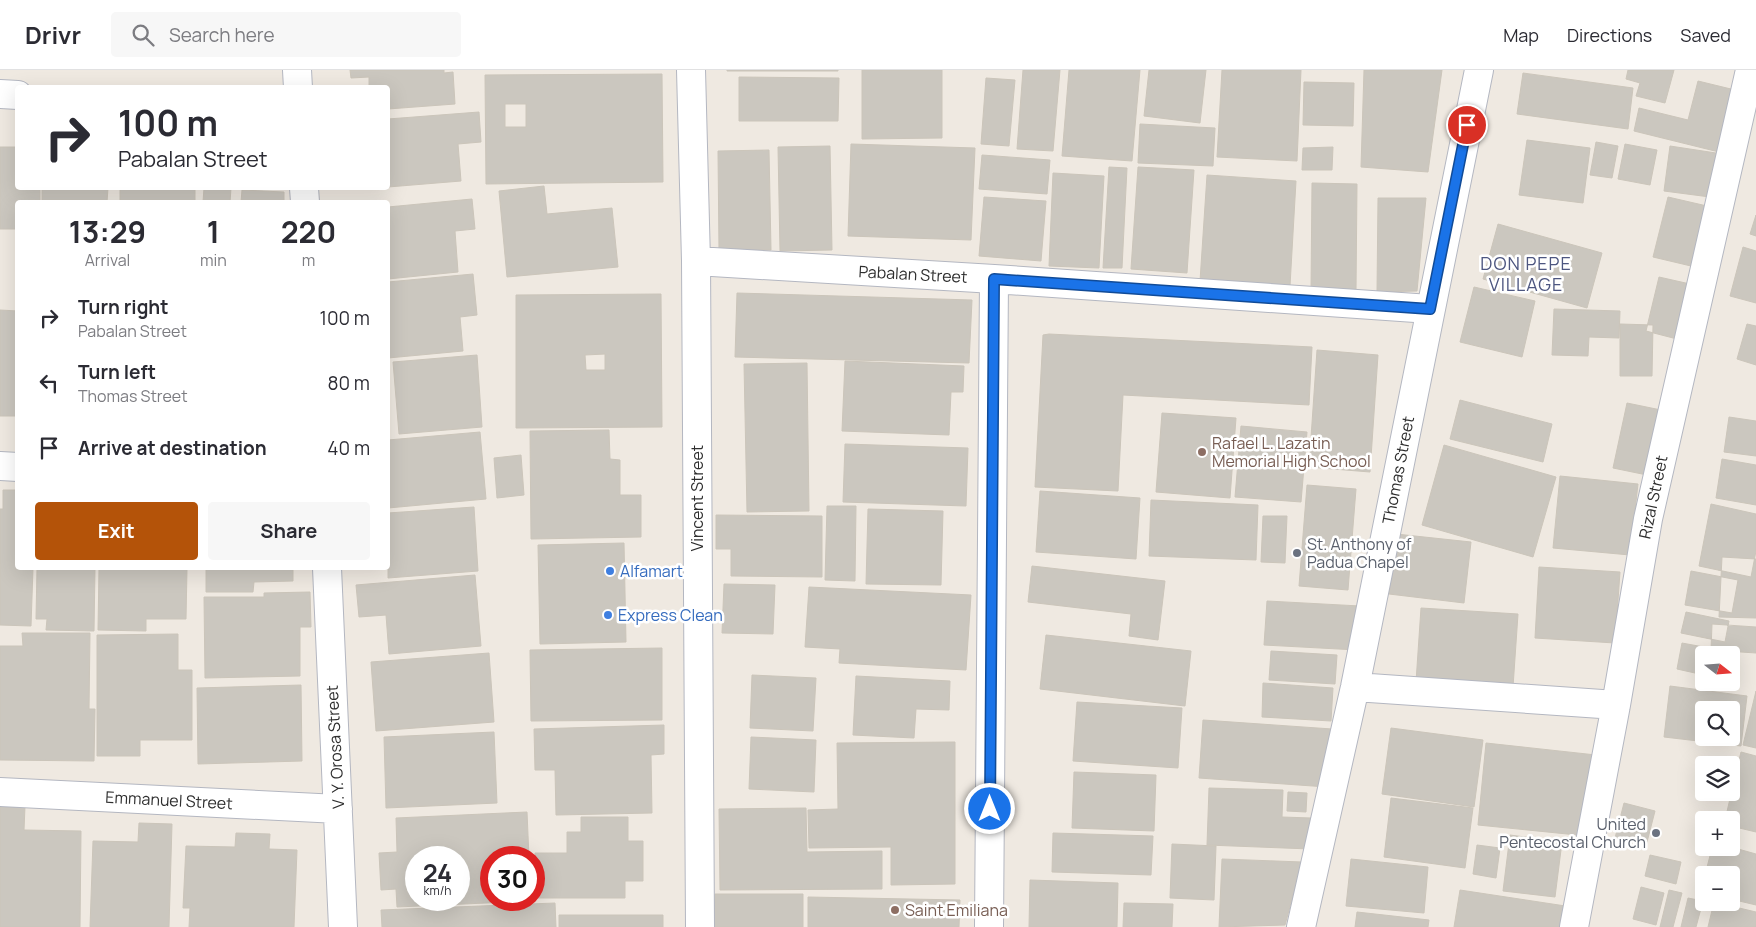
<!DOCTYPE html>
<meta charset="utf-8">
<style>
:root{--surface:#fff;--page:#f7f7f7;--text:#2b2b33;--muted:#7c7c81;--line:#e1e1e2;--accent:#b45309}
body{margin:0;font-family:Manrope,sans-serif;background:var(--page);color:var(--text);height:100vh;display:flex;flex-direction:column;font-size:19px;white-space:nowrap}
*{box-sizing:border-box;margin:0}
p{font-size:16px;color:var(--muted)}
.icon{flex:none;width:28px;height:28px;fill:none;stroke:currentColor;stroke-width:2;stroke-linecap:round;stroke-linejoin:round}
.map{position:relative;flex:1;overflow:hidden}
.panel{position:absolute;left:15px;top:130px;width:375px;height:370px;display:flex;flex-direction:column;background:var(--surface);border-radius:5px;box-shadow:0 5px 20px #0002}
.panel>*{flex:none}
.top-card{position:absolute;left:15px;top:15px;width:375px;height:105px;border-radius:5px;box-shadow:0 5px 20px #0002;background:#fff;color:var(--text);overflow:hidden}
.needle{width:32px;rotate:107deg}
.tools{position:absolute;left:1695px;top:576px;display:grid;gap:10px}
.tools a{display:grid;place-items:center;width:45px;height:45px;border-radius:5px;background:var(--surface);box-shadow:0 5px 20px #0002;font-size:25px}
.speed{position:absolute;left:405px;top:776px;display:flex;gap:10px;font-size:25px;font-weight:700;text-align:center}
.speed>*{display:grid;place-content:center;width:65px;height:65px;border-radius:50%;background:var(--surface);box-shadow:0 5px 20px #0002;line-height:1}
.speed small{font-size:12px;font-weight:400}
.speed .limit{border:8px solid #d22;background:#fff;color:#111}
.pin{position:absolute;display:grid;place-items:center;width:42px;height:42px;color:#fff;margin:-21px;border:2px solid #fff;border-radius:50%;box-shadow:0 1px 5px #0007}
.me{position:absolute;width:55px;margin:-28px;rotate:0deg;stroke-linejoin:round;filter:drop-shadow(0 0 4px #0008)}
.turn{display:flex;align-items:center;gap:18px;height:105px;padding:0 20px;font-size:22px}
.turn .icon{width:65px;height:65px;stroke-width:2.5}
.turn b{display:block;font-size:35px;line-height:42px}
.eta{display:flex;justify-content:space-evenly;align-items:center;height:85px;text-align:center}
.eta b{font-size:30px;font-weight:700;line-height:35px}
.primary-button{display:flex;gap:10px;margin-top:auto;padding:10px 20px}
.primary-button a{flex:1;height:58px;border-radius:5px;background:var(--accent);color:#fff;font-size:20px;font-weight:700;line-height:58px;text-align:center}
.primary-button a+a{background:var(--page);color:var(--text)}
ul{padding:0;list-style:none}
li{display:flex;align-items:center;gap:15px;height:65px;padding:0 20px}
li div{flex:1}
li b{display:block;font-size:19px}
li em{font-style:normal}
header{display:flex;align-items:center;gap:30px;box-sizing:border-box;height:70px;padding:0 25px;background:var(--surface);border-bottom:1px solid var(--line)}
header strong{font-size:24px}
nav{display:flex;gap:28px;margin-inline-start:auto;font-size:18px}
.search{width:350px;height:45px;background:var(--page);display:flex;align-items:center;gap:12px;box-sizing:border-box;padding:0 18px;border-radius:5px;color:var(--muted);font-size:19px}
.map>svg:first-child{display:block}
</style>
<header>
<strong>Drivr</strong>
<div class="search"><svg class="icon" aria-label="search" viewBox="0 0 24 24"><circle cx="10" cy="10" r="6"/><path d="M15 15l6 6"/></svg>Search here</div>
<nav><a>Map</a><a>Directions</a><a>Saved</a></nav>
</header>
<div class="map">
<svg width="1756" height="857" viewBox="0 0 1756 857">
<rect width="100%" height="100%" fill="#efe9e1"/>
<path fill="#cbc7bf" stroke="#cbc5ba" fill-rule="evenodd" d="M350,0H444V3L453,2L455,34L388,39V18H369V7L351,8Z
M727,0H838V1H727Z
M862,0H942V68L862,69Z
M1023,0H1060L1053,81L1017,79Z
M1069,0H1140L1132,91L1062,86Z
M1149,0H1206L1200,53L1144,46Z
M1222,0H1301L1297,91L1217,87Z
M1364,0H1442L1428,102L1361,97Z
M1628,0H1674L1665,33L1636,26L1640,13L1626,9Z
M1523,3L1633,18L1628,59L1517,44Z
M662,4L663,112L486,114L485,5ZM505,34H526V57H505Z
M739,7L839,8L838,51H739Z
M986,8L1015,10L1009,76L981,74Z
M1698,11L1735,20L1719,82L1634,61L1639,38L1688,50Z
M1304,12L1354,13L1353,56L1303,55Z
M479,42L481,72L458,74L461,111L388,117V49Z
M1140,54L1215,58L1213,96L1138,93Z
M1527,70L1590,78L1583,133L1519,125Z
M1596,72L1618,76L1612,108L1590,105Z
M851,74L975,78L971,170L848,166Z
M1625,74L1657,80L1650,115L1618,109Z
M830,76L832,180L780,181L778,77Z
M1670,76L1716,83L1710,127L1664,121Z
M0,77H18V118H40V132H18V159H0Z
M1333,77L1332,100H1302L1303,78Z
M769,80L771,180H719L718,81Z
M982,85L1050,90L1047,124L979,119Z
M1109,97L1127,98L1122,198H1103Z
M1138,97L1194,100L1187,203L1131,199Z
M1053,103L1104,106L1099,198L1049,196Z
M1207,105L1296,111L1290,216L1200,211Z
M1312,113L1357,114L1356,221L1311,220Z
M544,116L547,144L612,138L618,197L507,207L499,121Z
M42,118H108L107,132H42Z
M120,118H195V132H120Z
M204,118H231L230,132H240H203Z
M242,120L284,122V132H241Z
M984,127L1046,131L1041,191L979,186Z
M1668,127L1707,136L1691,196L1653,187Z
M1378,128H1426L1417,221L1377,222Z
M472,129L475,159L455,161L458,202L388,209V137Z
M1756,145V166L1750,164Z
M1498,154L1602,183L1587,238L1483,209Z
M1743,177L1756,181V233L1730,226Z
M473,204L477,245L460,247L463,281L388,288V212Z
M1659,207L1690,214L1677,269L1646,261Z
M1474,217L1535,231L1522,287L1460,272Z
M737,223L972,230L969,293L735,287Z
M661,224L662,357L516,358V225ZM605,284V300H586L585,285Z
M1554,239L1620,241L1619,268L1589,267L1588,286L1552,285Z
M0,240L18,241V346H0Z
M1620,254L1653,255L1652,306H1620Z
M1747,254L1756,256V295L1737,289Z
M1049,264L1312,277L1309,335L1123,325L1118,421L1035,417L1043,265Z
M1317,280L1378,285L1370,402L1309,397Z
M477,285L482,357L399,364L393,292Z
M845,291L964,296L963,322H951L949,365L842,361Z
M807,293L809,441L747,442L744,294Z
M1460,330L1552,354L1543,392L1450,369Z
M1627,333L1661,340L1647,405L1613,398Z
M1162,343L1236,348L1230,428L1156,422Z
M1729,347L1756,351V386L1724,382Z
M1241,356L1307,362L1301,432L1235,427Z
M609,360L610,389L620,390V425H641V467L531,469L530,361Z
M480,362L486,429L388,438V370Z
M845,374L968,378L966,436L843,432Z
M1444,375L1556,407L1533,487L1422,455Z
M521,385L524,425L497,428L494,388Z
M1722,389L1756,395V435L1716,428Z
M1560,406L1638,414L1630,485L1553,478Z
M1307,415L1356,419L1348,520L1299,516Z
M3,420H18V498H33L31,556L0,555V439H3Z
M1040,421L1140,428L1136,489L1036,482Z
M1151,430L1258,435L1256,490L1149,486Z
M1711,434L1756,444V481L1751,507L1699,496Z
M827,436H856L855,511L825,510Z
M474,437L478,501L388,508V443Z
M868,439L943,441L941,515L866,514Z
M716,445L822,446V507L731,506V479H716Z
M1263,446H1287L1285,493L1261,492Z
M1396,464L1471,472L1464,533L1389,524Z
M624,473L626,572L540,574L538,475Z
M1722,487L1756,489V548L1719,547Z
M1032,496L1165,511L1158,570L1129,566L1131,544L1028,532Z
M1539,497L1620,502L1615,573L1535,568Z
M37,498H95L94,561L46,560L47,549H36Z
M99,498H187L186,549H146V561L98,560Z
M206,498H293V511L254,512L253,522H206Z
M1691,501L1738,510L1732,543L1685,535Z
M475,505L481,576L389,584L386,545L359,547L356,515Z
M724,514L775,515L773,564L722,563Z
M809,517L971,525L966,600L839,593L840,579L805,577Z
M310,522L311,557H300V606L205,608L204,527H264V523Z
M1267,531L1360,536L1357,580L1264,575Z
M1421,538L1518,544L1513,617L1416,612Z
M1686,542L1729,551L1725,572L1681,563Z
M1712,554L1756,557V583L1711,580Z
M22,563H90L89,639H95L94,691L0,690V576H23Z
M178,564V600H192V670H140V686H97V565Z
M1046,565L1191,581L1185,636L1040,619Z
M1682,573L1725,581L1724,585H1704V605L1677,599Z
M662,578V650L531,651L530,580Z
M1271,581L1337,585L1335,614L1269,610Z
M489,583L494,652L376,661L371,592Z
M752,605L816,608L813,661L750,658Z
M856,606L950,611L949,640L916,639L914,668L853,665Z
M1263,613L1333,618L1331,651L1262,647Z
M301,615L302,691L198,694L197,618Z
M1670,616L1747,626L1741,676L1664,667ZM1704,640H1731V668H1704Z
M1756,621V678L1743,675Z
M1077,632L1182,638L1178,698L1073,691Z
M1203,650L1332,659L1327,717L1199,708Z
M664,655V684L651,685L652,743L556,745L555,700H535L534,659Z
M1391,658L1483,670L1474,737L1382,724Z
M494,662L497,733L386,738L384,667Z
M751,667L816,670L814,722L749,719Z
M955,672V814L891,815V777L809,778L808,740L838,739L837,673Z
M1486,673L1596,685L1587,766L1478,755Z
M1741,682L1756,686V762L1731,756V750H1725Z
M1074,702L1156,705L1154,761L1072,758Z
M1209,718L1283,720L1282,747L1311,748L1310,779L1207,775Z
M1288,722L1307,723L1306,742L1287,741Z
M1391,728L1473,738L1465,798L1384,787Z
M1624,733L1655,741L1646,776L1615,768Z
M0,736H25L24,760L81,761L80,857H0Z
M806,738L807,782L882,781V819L720,820L719,739Z
M527,742L529,788H491V830L531,831L397,837L396,819L381,820L379,783L397,782L396,748ZM416,788H459V830H416Z
M581,747H628V771H643V811H625V828H535V783H567V762H581Z
M139,753L172,754L169,857H90L93,771L138,772Z
M236,763L270,764L269,779L297,780L294,857H189L190,838H183L186,776L235,777Z
M1053,763L1153,766L1151,805L1052,802Z
M1510,765L1562,772L1555,827L1503,821Z
M1172,774L1216,776L1214,830L1170,828Z
M1477,775L1500,778L1496,808L1473,804Z
M1731,777L1756,784V835L1731,829V805H1705L1712,778Z
M1650,785L1681,792L1676,814L1645,806Z
M1222,789L1302,792L1285,855L1219,857Z
M1351,789L1428,797L1424,843L1346,836Z
M1030,810L1118,813L1117,857H1029Z
M1641,817L1664,823L1656,855L1633,849Z
M1460,820L1572,837L1569,857H1454Z
M1669,820L1682,823L1673,857H1660Z
M715,824H803V857H714Z
M808,827L960,830L959,857H808Z
M1688,828L1703,831L1696,857H1681Z
M1714,832L1756,842V857H1708Z
M555,833L556,857H382L381,840Z
M1124,833L1173,834L1172,857H1123Z
M1357,842L1429,850L1428,857H1355Z
M559,845H663V857H559Z"/>
<g fill="none" stroke-linecap="round" stroke-linejoin="round">
<defs>
<path id="street" d="M297,0L298,18
M691,0L696,191L700,857
M0,24L18,25
M304,118L305,132
M696,191L994,209L1430,239
M0,396L18,397
M327,498L343,857
M1355,617L1616,635
M0,722L338,739
M989,857L994,209
M1301,857L1355,617L1479,0
M1574,857L1616,635L1648,449L1750,0"/>
</defs>
<use href="#street" stroke="#b4b7c1" stroke-width="30"/>
<use href="#street" stroke="#fff" stroke-width="28"/>
</g>
<g fill="none" stroke-linecap="round" stroke-linejoin="round">
<defs>
<path id="route" d="M990,739L994,209L1430,239L1467,55"/>
</defs>
<use href="#route" stroke="#114b97" stroke-width="12"/>
<use href="#route" stroke="#1a73e8" stroke-width="9"/>
</g>
<g fill="#8d6e63" stroke="#fff" stroke-width="2">
<circle cx="1202" cy="382" r="5"/>
<circle cx="895" cy="840" r="5"/>
</g>
<g fill="#6b7280" stroke="#fff" stroke-width="2">
<circle cx="1297" cy="483" r="5"/>
<circle cx="1656" cy="763" r="5"/>
</g>
<g fill="#3f7fe0" stroke="#fff" stroke-width="2">
<circle cx="610" cy="501" r="5"/>
<circle cx="608" cy="545" r="5"/>
</g>
<g text-anchor="middle" stroke-width="5" stroke-linejoin="round" paint-order="stroke">
<g font-size="16" fill="#2e2e2e" stroke="#fff">
<text transform="translate(913 204) rotate(3)" y="6">Pabalan Street</text>
<text transform="translate(1398 400) rotate(-79)" y="6">Thomas Street</text>
<text transform="translate(1653 427) rotate(-78)" y="6">Rizal Street</text>
<text transform="translate(697 428) rotate(-90)" y="6">Vincent Street</text>
<text transform="translate(335 677) rotate(-93)" y="6">V. Y. Orosa Street</text>
<text transform="translate(169 730) rotate(3)" y="6">Emmanuel Street</text>
</g>
<g font-size="16" fill="#785e54" stroke="#fff" text-anchor="start">
<text x="1212" y="379">Rafael L. Lazatin<tspan x="1212" dy="18">Memorial High School</tspan></text>
<text x="905" y="846">Saint Emiliana</text>
</g>
<g font-size="16" fill="#5b616d" stroke="#fff" text-anchor="start">
<text x="1307" y="480">St. Anthony of<tspan x="1307" dy="18">Padua Chapel</tspan></text>
<text x="1646" y="760" text-anchor="end">United<tspan x="1646" dy="18">Pentecostal Church</tspan></text>
</g>
<g font-size="16" fill="#366cbe" stroke="#fff" text-anchor="start">
<text x="620" y="507">Alfamart</text>
<text x="618" y="551">Express Clean</text>
</g>
<g font-size="18" letter-spacing="1" fill="#4d5680" stroke="#fff">
<text x="1526" y="200">DON PEPE<tspan x="1526" dy="21">VILLAGE</tspan></text>
</g>
</g>
</svg>
<div class="tools">
<a><svg class="needle" viewBox="-14 -14 28 28"><path d="M0-13l5 13h-10z" fill="#e53935"/><path d="M0 13l5-13h-10z" fill="#7c7c81"/></svg></a>
<a><svg class="icon" aria-label="search" viewBox="0 0 24 24"><circle cx="10" cy="10" r="6"/><path d="M15 15l6 6"/></svg></a>
<a><svg class="icon" aria-label="layers" viewBox="0 0 24 24"><path d="M12 4l9 5-9 5-9-5zM3 14l9 5 9-5"/></svg></a>
<a>+</a>
<a>−</a>
</div>
<div class="speed"><div>24<small>km/h</small></div><div class="limit">30</div></div>
<div class="pin" style="left:1467px;top:55px;background:#d93025"><svg class="icon" aria-label="arrive" viewBox="0 0 24 24"><path d="M6 21V4h12l-3 4 3 4H6"/></svg></div>
<svg class="me" style="left:990px;top:739px" viewBox="-20 -20 40 40"><circle r="17" fill="#1a73e8" stroke="#fff" stroke-width="3"/><path d="M0-11L8 9 0 5-8 9z" fill="#fff"/></svg>
<div class="top-card">
<div class="turn"><svg class="icon" aria-label="right" viewBox="0 0 24 24"><path d="M7 20v-9h11M14 6l5 5-5 5"/></svg><div><b>100 m</b>Pabalan Street</div></div>
</div>
<section class="panel">
<div class="eta">
<div><b>13:29</b><p>Arrival</p></div>
<div><b>1</b><p>min</p></div>
<div><b>220</b><p>m</p></div>
</div>
<ul>
<li><svg class="icon" aria-label="right" viewBox="0 0 24 24"><path d="M7 20v-9h11M14 6l5 5-5 5"/></svg><div><b>Turn right</b><p>Pabalan Street</p></div><em>100 m</em></li>
<li><svg class="icon" aria-label="left" viewBox="0 0 24 24"><path d="M17 20v-9H6M10 6l-5 5 5 5"/></svg><div><b>Turn left</b><p>Thomas Street</p></div><em>80 m</em></li>
<li><svg class="icon" aria-label="arrive" viewBox="0 0 24 24"><path d="M6 21V4h12l-3 4 3 4H6"/></svg><div><b>Arrive at destination</b></div><em>40 m</em></li>
</ul>
<div class="primary-button"><a>Exit</a><a>Share</a></div>
</section>
</div>
